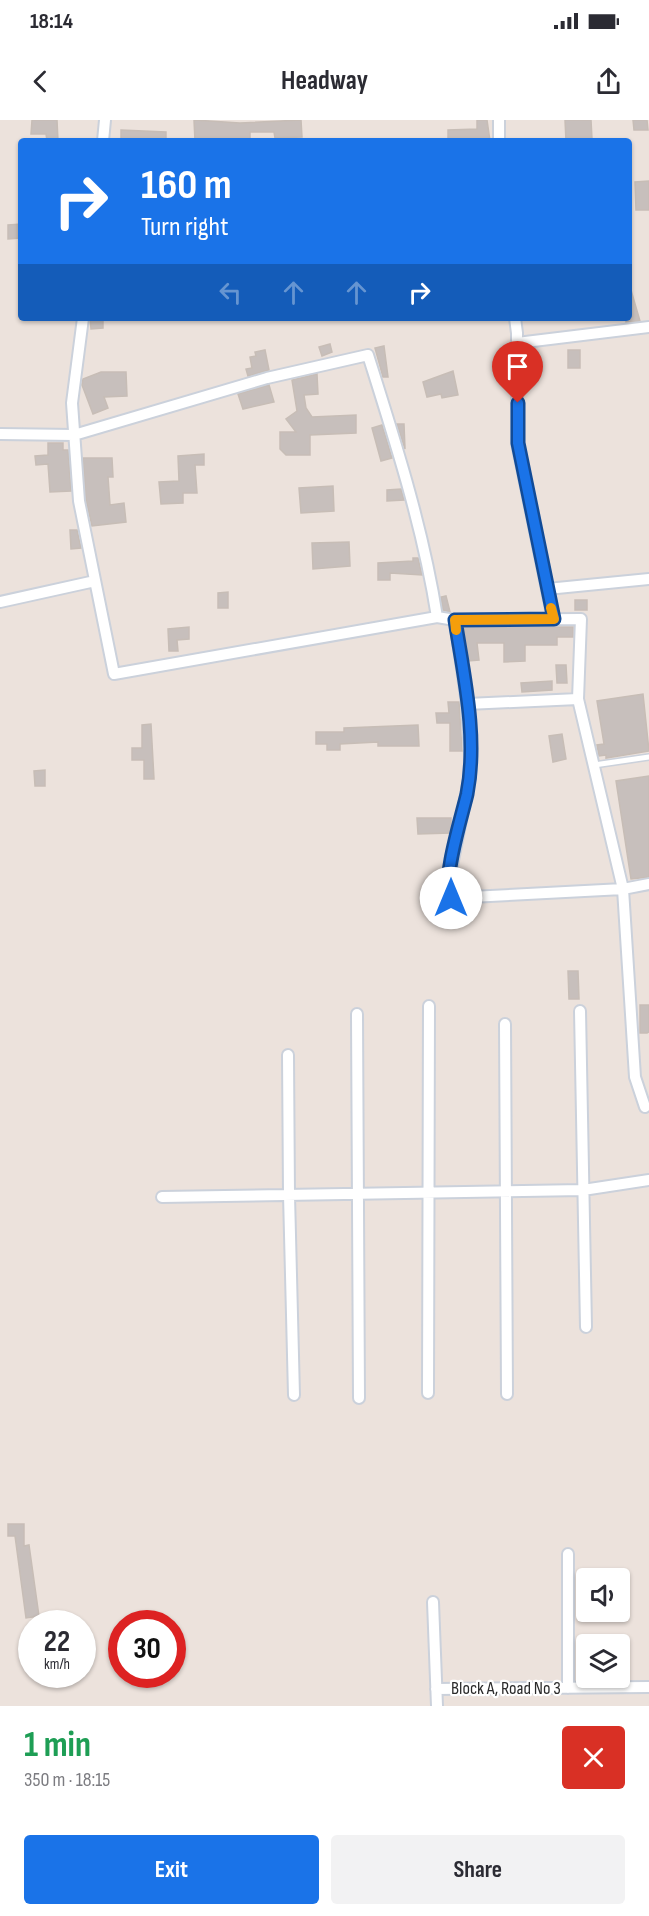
<!DOCTYPE html>
<meta charset="utf-8">
<style>
:root{--surface:#fff;--page:#f2f2f3;--text:#2b2b33;--muted:#7c7c81;--accent:#1a73e8}
body{margin:0;font-family:"Sofia Sans Condensed",sans-serif;background:var(--page);color:var(--text);height:100vh;display:flex;flex-direction:column;font-size:22px;white-space:nowrap}
*{box-sizing:border-box;margin:0}
p{font-size:20px;color:var(--muted)}
.icon{flex:none;width:33px;height:33px;fill:none;stroke:currentColor;stroke-width:2;stroke-linecap:round;stroke-linejoin:round}
.map{position:relative;height:1586px;overflow:hidden}
.side{display:flex;flex-direction:column;background:var(--surface);flex:1}
.side>*{flex:none}
.banner{position:absolute;left:18px;top:18px;width:614px;height:183px;border-radius:6px;box-shadow:0 2px 4px #0004;background:#1a73e8;color:#fff;overflow:hidden}
.buttons{position:absolute;left:576px;top:1448px;display:grid;gap:12px}
.buttons a{display:grid;place-items:center;width:54px;height:54px;border-radius:6px;background:var(--surface);box-shadow:0 2px 4px #0004;font-size:30px}
.speed{position:absolute;left:18px;top:1490px;display:flex;gap:12px;font-size:30px;font-weight:700;text-align:center}
.speed>*{display:grid;place-content:center;width:78px;height:78px;border-radius:50%;background:var(--surface);box-shadow:0 2px 4px #0004;line-height:1}
.speed small{font-size:15px;font-weight:400}
.speed .limit{border:9px solid #d22;background:#fff;color:#111}
.pin{position:absolute;display:grid;place-items:center;width:51px;height:51px;color:#fff;margin:-62px -26px;border-radius:50% 50% 50% 0;rotate:-45deg;box-shadow:0 0 6px #0007}
.pin .icon{rotate:45deg}
.me{position:absolute;width:66px;margin:-33px;rotate:0deg;stroke-linejoin:round;filter:drop-shadow(0 0 4px #0008)}
.turn{display:flex;align-items:center;gap:21px;height:126px;padding:0 24px;font-size:27px}
.turn .icon{width:78px;height:78px;stroke-width:2.5}
.turn b{display:block;font-size:42px;line-height:51px}
.lanes{display:flex;align-items:center;height:57px;padding:0 24px;background:#0003;justify-content:center;gap:30px;direction:ltr}
.lanes .off{opacity:.35}
.round{display:grid;place-items:center;flex:none;width:63px;height:63px;border-radius:6px;background:var(--page)}
.headline{display:flex;align-items:center;justify-content:space-between;height:102px;padding:0 24px}
h1{font-size:36px;font-weight:700;line-height:45px;color:#1e9e55}
.cta{display:flex;gap:12px;margin-top:auto;padding:12px 24px}
.cta a{flex:1;height:69px;border-radius:6px;background:var(--accent);color:#fff;font-size:24px;font-weight:700;line-height:69px;text-align:center}
.cta a+a{background:var(--page);color:var(--text)}
.status{display:flex;justify-content:space-between;align-items:center;height:42px;padding:0 30px;background:var(--surface);direction:ltr}
.status svg{height:16px;fill:currentColor}
header{display:flex;justify-content:space-between;align-items:center;height:78px;padding:0 24px;background:var(--surface);font-size:27px;font-weight:700}
.map>svg:first-child{display:block}
</style>
<div class="status"><b>18:14</b><svg viewBox="0 0 49 12"><path d="M0 12V9h3v3zM5 12V6h3v6zM10 12V3h3v9zM15 12V0h3v12zM26 1h20v11H26zM47 4h2v5h-2z"/></svg></div>
<header><svg class="icon" aria-label="back" viewBox="0 0 24 24"><path d="M15 5l-7 7 7 7"/></svg>Headway<svg class="icon" aria-label="share" viewBox="0 0 24 24"><path d="M12 15V3M7 8l5-5 5 5M5 13v7h14v-7"/></svg></header>
<div class="map">
<svg width="649" height="1586" viewBox="0 0 649 1586">
<rect width="100%" height="100%" fill="#ece2dc"/>
<path fill="#c7bfbc" stroke="#c7bdb6" stroke-width="1.5" d="M32,0H57L58,21H47L46,14H31Z
M194,0L240,3L301,0L302,17L275,18L274,12H250V21H195Z
M477,0H487L490,21H448V10L477,9Z
M565,0H591L592,19L566,21Z
M633,0H647L648,10H634Z
M121,10L166,12V21H126L121,19Z
M649,61V90H636L635,62Z
M21,104V118L8,119V105Z
M628,170H631L640,201L626,202Z
M90,198H103V208L91,209Z
M330,224L332,232L322,236L319,227Z
M384,226L388,257H383L375,228Z
M265,230L269,250L248,256L246,249L252,248L250,237L256,236L255,232Z
M568,230H580V248H568Z
M453,251L458,275L442,278L441,274L427,277L423,262Z
M101,252H126L127,276L104,277L108,288L93,294L82,265L83,259Z
M317,254L318,274L304,275L306,288L312,297L356,295V313L310,315V335H286L280,329V312H296L286,299L297,291L292,260Z
M269,265L274,282L243,289L238,274Z
M397,304H404L405,329Z
M382,305L392,338L381,341L372,308Z
M48,323H63V330H68L71,371L50,372L48,344L36,345L35,336L48,335Z
M204,334V345H195L197,373H183V383L161,384L159,362L179,361L178,336Z
M83,338H112L113,357H108L110,385L124,383L126,402L92,406L86,380Z
M333,366L334,391L301,393L299,368Z
M401,369L404,380L387,381V370Z
M70,410H77L81,428L71,429Z
M349,422L350,446L313,449L312,423Z
M413,438H418L422,455L390,453V460H378V443L413,441Z
M228,472V488H218V473Z
M446,476L450,492L443,490L441,477Z
M575,480H587V490H575Z
M189,507V519L177,520L178,531H169L168,509Z
M464,507H573V517H557V525H525V541L504,542V523H477L479,540L468,541Z
M556,545H566L567,563H557Z
M552,561V570L522,572L521,563Z
M643,574L649,631L606,638V635L599,636L597,625L604,624L597,581Z
M448,582H459L462,631H450V603H437L436,593H449Z
M151,604L154,659H144V640H132V628H142V605Z
M418,605L419,626H378V622L340,624V630H327V624H316V612H344V608Z
M562,614L566,639L553,642L549,616Z
M45,650V666H35L34,651Z
M649,656V757L631,759L616,661Z
M417,698H451V713L418,714Z
M568,851H578L579,879H569Z
M640,885H649V912L647,913H640Z
M8,1404H24V1426L29,1425L39,1496L26,1498L15,1416H8Z"/>
<g fill="none" stroke-linecap="round" stroke-linejoin="round">
<defs>
<path id="lane" d="M594,645L649,637"/>
<path id="street" d="M499,0V21
M103,21L105,0
M83,198L72,283L79,381L114,554L437,497
M515,198L517,213V323L553,499
M517,223L649,207
M0,314L74,315L267,258L368,235C395,321 423,407 437,497L455,500L467,584L471,650L447,771L451,778L623,769L578,579L467,584
M547,469L649,459
M0,482L95,461
M455,500L581,499L578,579
M580,891L586,1207
M357,894L359,1278
M505,904L507,1274
M288,935L289,1075L294,1275
M645,987L635,957L623,769L649,764
M162,1077L583,1070L649,1060
M428,1273L429,886
M568,1434V1568
M433,1482L437,1586
M436,1569L649,1567"/>
</defs>
<use href="#lane" stroke="#cbd1db" stroke-width="8"/>
<use href="#street" stroke="#cbd1db" stroke-width="14"/>
<use href="#lane" stroke="#fff" stroke-width="5"/>
<use href="#street" stroke="#fff" stroke-width="10"/>
</g>
<g fill="none" stroke-linecap="round" stroke-linejoin="round">
<defs>
<path id="route" d="M451,778C441,761 462,696 467,674C478,617 464,557 455,500L554,499L518,323V283"/>
</defs>
<use href="#route" stroke="#114b97" stroke-width="15"/>
<use href="#route" stroke="#1a73e8" stroke-width="10"/>
<path stroke="#f59e0b" stroke-width="10" d="M456,510L455,500L554,499L551,488"/>
</g>
<g text-anchor="middle" stroke-width="4.5" stroke-linejoin="round" paint-order="stroke">
<g font-size="18" fill="#2a2a2a" stroke="#fff">
<text x="506" y="1574">Block A, Road No 3</text>
</g>
</g>
</svg>
<div class="buttons">
<a><svg class="icon" aria-label="sound" viewBox="0 0 24 24"><path d="M4 9h4l5-4v14l-5-4H4zM17 9q2 3 0 6"/></svg></a>
<a><svg class="icon" aria-label="layers" viewBox="0 0 24 24"><path d="M12 4l9 5-9 5-9-5zM3 14l9 5 9-5"/></svg></a>
</div>
<div class="speed"><div>22<small>km/h</small></div><div class="limit">30</div></div>
<div class="pin" style="left:518px;top:283px;background:#d93025"><svg class="icon" aria-label="arrive" viewBox="0 0 24 24"><path d="M6 21V4h12l-3 4 3 4H6"/></svg></div>
<svg class="me" style="left:451px;top:778px" viewBox="-20 -20 40 40"><circle r="19" fill="#fff"/><path d="M0-13L10 11 0 6-10 11z" fill="#1a73e8"/></svg>
<div class="banner">
<div class="turn"><svg class="icon" aria-label="right" viewBox="0 0 24 24"><path d="M7 20v-9h11M14 6l5 5-5 5"/></svg><div><b>160 m</b>Turn right</div></div>
<div class="lanes"><svg class="icon off" aria-label="left" viewBox="0 0 24 24"><path d="M17 20v-9H6M10 6l-5 5 5 5"/></svg><svg class="icon off" aria-label="ahead" viewBox="0 0 24 24"><path d="M12 20V5M6 11l6-6 6 6"/></svg><svg class="icon off" aria-label="ahead" viewBox="0 0 24 24"><path d="M12 20V5M6 11l6-6 6 6"/></svg><svg class="icon" aria-label="right" viewBox="0 0 24 24"><path d="M7 20v-9h11M14 6l5 5-5 5"/></svg></div>
</div>
</div>
<section class="side">
<div class="headline"><div><h1>1 min</h1><p>350 m · 18:15</p></div><a class="round" style="background:#d93025;color:#fff"><svg class="icon" aria-label="close" viewBox="0 0 24 24"><path d="M6 6l12 12M18 6L6 18"/></svg></a></div>
<div class="cta"><a>Exit</a><a>Share</a></div>
</section>
